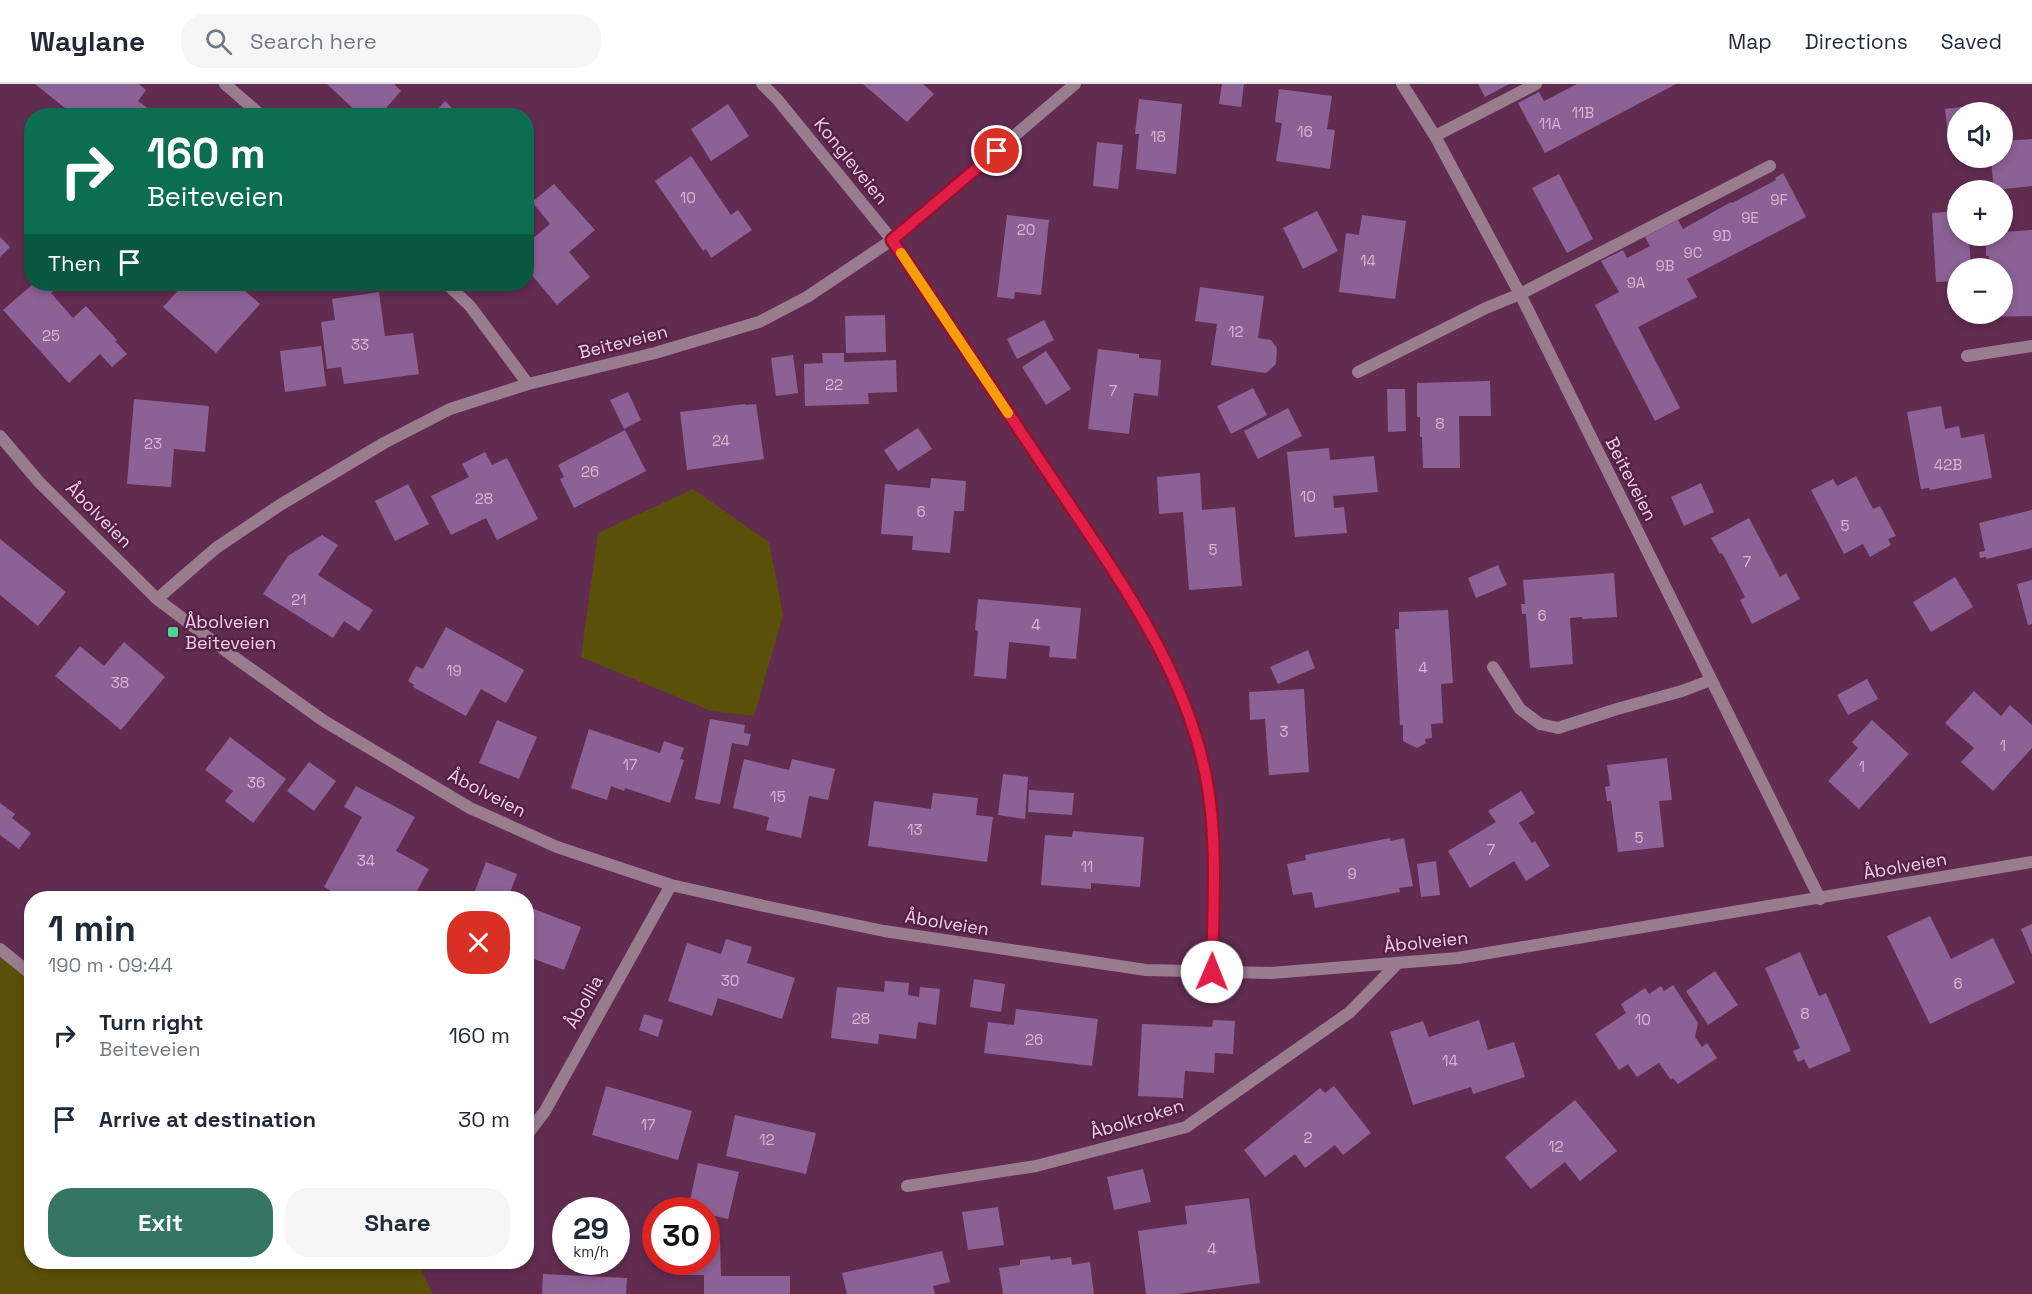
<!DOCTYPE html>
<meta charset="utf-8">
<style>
:root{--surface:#fff;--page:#f6f6f7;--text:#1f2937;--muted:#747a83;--line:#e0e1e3;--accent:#357563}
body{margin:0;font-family:"Space Grotesk",sans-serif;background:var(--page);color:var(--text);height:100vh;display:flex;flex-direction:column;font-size:22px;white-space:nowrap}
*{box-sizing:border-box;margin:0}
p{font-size:20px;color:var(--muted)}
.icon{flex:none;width:33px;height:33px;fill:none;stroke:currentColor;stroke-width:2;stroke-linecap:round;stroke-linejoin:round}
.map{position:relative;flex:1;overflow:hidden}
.sheet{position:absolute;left:24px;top:807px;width:510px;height:378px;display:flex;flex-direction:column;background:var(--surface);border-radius:24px;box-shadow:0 3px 9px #0003}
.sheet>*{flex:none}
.guide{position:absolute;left:24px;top:24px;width:510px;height:183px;border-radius:24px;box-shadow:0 3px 9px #0003;background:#0b6e4f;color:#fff;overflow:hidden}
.tools{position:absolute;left:1947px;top:18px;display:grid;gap:12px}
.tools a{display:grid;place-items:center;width:66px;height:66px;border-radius:50%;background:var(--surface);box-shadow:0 3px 9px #0003;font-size:30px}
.speed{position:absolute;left:552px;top:1113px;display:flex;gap:12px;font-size:30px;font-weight:700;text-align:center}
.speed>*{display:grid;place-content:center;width:78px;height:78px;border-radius:50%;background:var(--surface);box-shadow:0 3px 9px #0003;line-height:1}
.speed small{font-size:15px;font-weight:400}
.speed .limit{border:9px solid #d22;background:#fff;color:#111}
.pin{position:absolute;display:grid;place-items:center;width:51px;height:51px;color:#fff;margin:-26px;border:3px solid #fff;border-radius:50%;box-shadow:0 2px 6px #0007}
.me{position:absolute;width:66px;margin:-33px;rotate:1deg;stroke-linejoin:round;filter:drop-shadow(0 0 4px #0008)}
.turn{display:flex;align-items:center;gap:21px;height:126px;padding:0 24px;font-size:27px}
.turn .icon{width:78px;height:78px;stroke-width:2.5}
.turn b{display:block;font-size:42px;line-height:51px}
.then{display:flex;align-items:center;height:57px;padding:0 24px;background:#0003;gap:12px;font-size:22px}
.round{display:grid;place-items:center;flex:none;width:63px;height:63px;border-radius:24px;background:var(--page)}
.headline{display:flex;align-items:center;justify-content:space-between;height:102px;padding:0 24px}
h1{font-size:36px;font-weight:600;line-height:45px}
.button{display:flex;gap:12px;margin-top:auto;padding:12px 24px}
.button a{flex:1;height:69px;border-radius:24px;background:var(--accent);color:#fff;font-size:24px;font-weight:600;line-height:69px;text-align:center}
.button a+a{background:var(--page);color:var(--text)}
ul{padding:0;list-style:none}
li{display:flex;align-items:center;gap:18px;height:84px;padding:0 24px}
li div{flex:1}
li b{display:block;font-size:22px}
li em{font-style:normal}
header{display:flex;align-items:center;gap:36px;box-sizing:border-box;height:84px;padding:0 30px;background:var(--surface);border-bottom:2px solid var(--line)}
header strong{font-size:28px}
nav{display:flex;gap:33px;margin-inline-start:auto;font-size:21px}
.search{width:420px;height:54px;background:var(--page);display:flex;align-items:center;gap:15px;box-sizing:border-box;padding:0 21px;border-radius:24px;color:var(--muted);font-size:22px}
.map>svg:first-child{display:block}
</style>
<header>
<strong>Waylane</strong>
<div class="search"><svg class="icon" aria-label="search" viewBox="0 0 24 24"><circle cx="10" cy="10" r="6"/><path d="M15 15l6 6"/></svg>Search here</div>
<nav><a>Map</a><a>Directions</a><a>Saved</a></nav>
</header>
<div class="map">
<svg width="2032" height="1210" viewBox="0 0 2032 1210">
<rect width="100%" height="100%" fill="#622c51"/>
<path fill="#5a5009" d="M693,405L769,458L783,531L754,632L711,627L581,573L598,449Z
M0,865L31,891L32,1178H417L433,1210H0Z"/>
<path fill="#8c6195" d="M35,0H139L146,6L138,17L153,28L150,32H75Z
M327,0H394L401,7L379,32H361Z
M863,0H923L934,10L907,38Z
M1222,0H1244L1241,23L1219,20Z
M1478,0H1509L1485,13Z
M1577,0H1676L1545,69L1518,19L1539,8L1544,17Z
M1279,5L1332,12L1327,45L1335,46L1330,85L1276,77L1282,39L1275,38Z
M1139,15L1182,20L1176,90L1136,85L1139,50H1135Z
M445,17L460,32H432Z
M728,20L749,52L711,77L691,45Z
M1970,22L1971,28H1958V66L1950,67L1945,25Z
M2032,55V102L1994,106L1991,77L2001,76L2002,57Z
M1097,58L1123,61L1118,105L1093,102Z
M691,72L731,131L738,126L752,146L711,174L706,165L703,167L655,97Z
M1783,89L1806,133L1687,195L1697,213L1638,243L1680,324L1655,337L1595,221L1619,208L1601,177L1623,166L1627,174L1650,162L1645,153L1678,136L1683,145L1731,118L1732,119L1776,96L1775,94Z
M1559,90L1593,155L1567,169L1532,104Z
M554,100L595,146L569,168L590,193L557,221L526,184V160L550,140L532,118Z
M1317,127L1338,167L1303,185L1283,144Z
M1958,127V152H1969L1971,184H1958V197L1936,198L1932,129Z
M1007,131L1049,136L1041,211L1015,208L1014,215L997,213Z
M1362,131L1406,137L1395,215L1339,208L1346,149L1359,151Z
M2032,146V232L1982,233V230H2002V184H1989V172H1986V152H2002V148Z
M0,153L10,163L0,173Z
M33,200H54L57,203L51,209L73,234L86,222L117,256L115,257L127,270L112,283L100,270L69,299L3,226Z
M184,200H237L260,220L216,269L163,223Z
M1200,203L1264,212L1258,254L1271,256L1277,264L1276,280L1266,289L1211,281L1217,240L1195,237Z
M379,208L385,252L413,249L419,290L344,300L341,283L327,285L321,238L335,236L332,215Z
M885,231L886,268L846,269L845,232Z
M1044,236L1054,256L1017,275L1007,255Z
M321,262L326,302L285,308L280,267Z
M1098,265L1139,270V274L1161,276L1158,312L1134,309L1129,350L1088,345Z
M1046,267L1071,305L1046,321L1022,283Z
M822,269H844V278L896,276L897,308L868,309L869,320L805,322L804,280L823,279Z
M793,271L798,309L776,312L771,274Z
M1490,297L1491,332H1459L1460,384H1423L1422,353H1420V333H1417V299Z
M1253,304L1267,331L1231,350L1217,322Z
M1387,305H1405L1406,347L1388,348Z
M628,308L641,336L624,345L610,316Z
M134,315L209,322L205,368L174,365L171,403L127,400Z
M745,320L746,321L756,320L764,375L687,386L680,328Z
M1941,322L1945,345L1959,342L1961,354L1984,350L1992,394L1930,406L1929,404L1921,405L1907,328Z
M1288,324L1302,352L1258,375L1244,347Z
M918,344L932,365L898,387L884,366Z
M625,346L646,387L574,424L560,395L564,393L558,381Z
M1329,364L1330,376L1374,372L1378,408L1333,412L1334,424L1344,423L1347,449L1295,453L1287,368Z
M485,368L492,381L507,374L538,435L497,456L486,434L451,451L431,412L469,393L462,380Z
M1200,389L1202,426L1235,423L1242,502L1189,506L1183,428L1159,430L1157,393Z
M1856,392L1873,425L1880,422L1896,452L1888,455L1891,461L1870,473L1863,460L1844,470L1811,406L1833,395L1837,402Z
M931,394L966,397L964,427H954L950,469L912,466L913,452L881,450L885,400L930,404Z
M1701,399L1714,428L1684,442L1671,413Z
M408,400L429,440L395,457L375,417Z
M2032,426V464L1986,475V473L1980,474L1979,468L1985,467L1979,439Z
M1749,434L1780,493L1786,489L1800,515L1752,540L1740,516L1745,513L1722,469L1720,470L1711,454Z
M322,451L338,461L318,491L373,526L359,547L344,537L333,554L263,510L288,472Z
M0,455L66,508L38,542L0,511Z
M1498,481L1507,501L1476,514L1468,494Z
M1614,489L1617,533L1582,535V533L1570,534L1573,580L1530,584L1526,530H1522L1521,520H1525L1523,496Z
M1955,493L1973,523L1931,548L1913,518Z
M2032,496V540L2028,541L2017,500Z
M978,515L1081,524L1076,575L1049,573L1050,562L1009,558L1006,595L974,592L978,547L975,546Z
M1448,526L1453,599L1441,600L1443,639L1431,640L1432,654L1425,655L1426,659L1417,664L1403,657V641H1400L1395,545H1399V528Z
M446,543L524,586L506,619L481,605L466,632L413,603L414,601L408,597L416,582L423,585Z
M124,558L165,593L121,646L55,592L80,562L104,582Z
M1308,566L1315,584L1278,600L1270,583Z
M1867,595L1878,615L1848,631L1837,611Z
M1304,605L1309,688L1269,691L1265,635L1250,636L1249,608Z
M1974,607L2001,632L2010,621L2032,641V664L1993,707L1961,678L1974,664L1945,639Z
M710,635L745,641L744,649L751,650L748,662L732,659L720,720L695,715Z
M497,636L537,653L519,695L479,679Z
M1872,636L1909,670L1859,725L1828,697L1858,664L1852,658Z
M589,645L660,669L664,657L684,664L680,675L684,676L670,719L625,704L624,707L611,702L607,716L571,704Z
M230,653L286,695L253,739L225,717L233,707L205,686Z
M1667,674L1672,716L1659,717L1664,763L1618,768L1611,717H1607L1605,703L1610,702L1607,681Z
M744,675L789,686L792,675L835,685L828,716L809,712L801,754L766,746L769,733L733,724Z
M309,678L336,697L314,727L287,707Z
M1003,690L1028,693L1025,735L998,731Z
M356,702L415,733L396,767L429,785L413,814H388L374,807L370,814H344L324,803L362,733L344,723Z
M1029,706L1074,709L1072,731L1028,728Z
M1521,707L1535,729L1519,739L1532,759L1535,757L1550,782L1526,797L1514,777L1470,804L1448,767L1496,738L1488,727Z
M933,709L978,714L976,731L993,733L987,778L868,762L874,717L931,725Z
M0,719L15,730L12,734L31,749L19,765L0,751Z
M1073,747L1144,753L1140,803L1091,799V805L1041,801L1045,751L1072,753Z
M1390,754V757L1404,754L1413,802L1399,804L1400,808L1315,824L1312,808L1293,811L1287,780L1306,776L1305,771Z
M1436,777L1440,811L1421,813L1417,780Z
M486,778L517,790L509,811L502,809L500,814H495L475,807Z
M526,822L581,843L564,886L526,872Z
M1930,832L1951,875L1993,854L2015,899L1930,940L1887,852Z
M2032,840V871L2021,845Z
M726,855L752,863L747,879L795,894L782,935L718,914L712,932L668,917L687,859L721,870Z
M1800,868L1819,912L1826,909L1851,967L1809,985L1804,975L1798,978L1793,967L1800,964L1765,884Z
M1715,887L1738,921L1708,941L1686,907Z
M974,895L1005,900L1001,928L970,923Z
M885,897L909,899L908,911L919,913L920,903L940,905L936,941L918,938L916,955L879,950L878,960L831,954L837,903L884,908Z
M1673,901L1698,939L1695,953L1702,963L1707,959L1717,974L1678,1000L1673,994L1671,996L1659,979L1637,993L1628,980L1619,986L1595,950L1626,929L1621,920L1645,904L1649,910L1661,902L1664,907Z
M1016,925L1098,935L1092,982L984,969L988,938L1014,941Z
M644,930L663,936L658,953L639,946Z
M1213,936L1235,937L1233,970L1215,969L1214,989L1185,987L1183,1014L1138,1012L1142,940L1212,943Z
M1479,936L1488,966L1514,958L1525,993L1473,1010L1471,1003L1413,1021L1390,948L1423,937L1429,953Z
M606,1002L692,1027L678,1076L592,1051Z
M1334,1002L1371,1049L1343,1071L1335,1061L1305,1084L1295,1070L1265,1093L1244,1066L1320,1004L1325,1009Z
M1575,1016L1617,1067L1580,1097L1565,1078L1531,1105L1505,1073Z
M735,1031L816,1049L806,1090L726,1072Z
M698,1079L739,1088L728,1135L706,1130V1126H688Z
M1143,1085L1151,1118L1114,1126L1107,1093Z
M1249,1114L1260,1199L1177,1210H1146L1138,1147L1187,1140L1185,1122Z
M998,1123L1004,1161L968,1166L962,1128Z
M706,1156H720L721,1192H790V1210H704V1191H681V1178H706Z
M942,1167L950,1198L933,1202L935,1210H847L842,1189Z
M1050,1172L1051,1176L1071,1173L1072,1181L1090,1178L1094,1210H1003L999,1184L1020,1181V1176Z
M543,1190L627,1194L626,1210H542Z"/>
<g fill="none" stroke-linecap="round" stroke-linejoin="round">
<path stroke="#997d8f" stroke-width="12" d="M1435,52L1536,0
M1520,210L1770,82"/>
<path stroke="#997d8f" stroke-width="12" d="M225,0L262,32
M762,0L777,15L892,156L1118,494L1158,562L1173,591L1192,638L1207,697L1214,755L1213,888
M1402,0L1435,52L1520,210L1820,815
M447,200L470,222L528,300
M1967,272L2032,262
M1358,288L1486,224L1520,210
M0,352L39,398L157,515L234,573L324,637L470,724L557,763L671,801L764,822L884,847L1146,886L1271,889L1458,874L2032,778
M157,515L216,464L280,421L384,359L450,325L528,300L655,269L759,238L807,213L892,156L1075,0
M1493,583L1520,625L1540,640L1558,644L1617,625L1682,607L1711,596
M0,865L32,891
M526,1052L545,1027L671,801
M907,1102L1036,1082L1186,1043L1350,928L1397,880"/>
</g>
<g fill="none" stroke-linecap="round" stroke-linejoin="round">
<defs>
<path id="route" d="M997,67L892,156C945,235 998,314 1051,393C1114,488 1186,583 1207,698C1218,760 1213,825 1212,888"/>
</defs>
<use href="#route" stroke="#92132f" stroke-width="15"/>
<use href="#route" stroke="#e11d48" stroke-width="10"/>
<path stroke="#f59e0b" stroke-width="10" d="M901,169L1008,329"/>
</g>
<rect fill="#50d398" stroke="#562147" stroke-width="2" x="167" y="542" width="12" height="12" rx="3"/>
<g text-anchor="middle" stroke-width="5" stroke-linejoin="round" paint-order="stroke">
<g font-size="15" fill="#d8b4d0">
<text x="1583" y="34">11B</text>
<text x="1550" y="45">11A</text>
<text x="1305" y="53">16</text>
<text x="1158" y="58">18</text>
<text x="688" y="119">10</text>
<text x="1779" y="121">9F</text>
<text x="1750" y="139">9E</text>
<text x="1026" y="151">20</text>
<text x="1722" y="157">9D</text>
<text x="1693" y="174">9C</text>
<text x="1368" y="182">14</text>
<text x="1665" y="187">9B</text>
<text x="1636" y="204">9A</text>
<text x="1236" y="253">12</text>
<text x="51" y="257">25</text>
<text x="360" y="266">33</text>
<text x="834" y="306">22</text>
<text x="1113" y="312">7</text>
<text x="1440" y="345">8</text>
<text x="721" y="362">24</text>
<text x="153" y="365">23</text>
<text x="1948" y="386">42B</text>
<text x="590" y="393">26</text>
<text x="1308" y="418">10</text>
<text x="484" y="420">28</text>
<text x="921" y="433">6</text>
<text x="1845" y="447">5</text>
<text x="1213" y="471">5</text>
<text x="1747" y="483">7</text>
<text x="299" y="521">21</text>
<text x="1542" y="537">6</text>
<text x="1036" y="546">4</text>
<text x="1423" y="589">4</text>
<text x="454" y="592">19</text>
<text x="120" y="604">38</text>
<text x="1284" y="653">3</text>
<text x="2003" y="667">1</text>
<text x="630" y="686">17</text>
<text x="1862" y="688">1</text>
<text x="256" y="704">36</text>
<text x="778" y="718">15</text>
<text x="915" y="751">13</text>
<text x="1639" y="759">5</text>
<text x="1491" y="771">7</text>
<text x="366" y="782">34</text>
<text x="1087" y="788">11</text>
<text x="1352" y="795">9</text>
<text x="730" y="902">30</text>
<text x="1958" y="905">6</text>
<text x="1805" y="935">8</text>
<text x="861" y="940">28</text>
<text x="1643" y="941">10</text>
<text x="1034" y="961">26</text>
<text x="1450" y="982">14</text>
<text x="648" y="1046">17</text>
<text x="1308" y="1059">2</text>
<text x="767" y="1061">12</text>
<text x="1556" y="1068">12</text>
<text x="1212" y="1170">4</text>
</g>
<g font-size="18" fill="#f1cfe4" stroke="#562147">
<text transform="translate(851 77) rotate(51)" y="6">Kongleveien</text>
<text transform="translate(623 258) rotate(-14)" y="6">Beiteveien</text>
<text transform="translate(1631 395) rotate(63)" y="6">Beiteveien</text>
<text transform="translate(99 431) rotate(45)" y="6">Åbolveien</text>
<text transform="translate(487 709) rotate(27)" y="6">Åbolveien</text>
<text transform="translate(1905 782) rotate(-10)" y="6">Åbolveien</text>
<text transform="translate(947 839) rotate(9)" y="6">Åbolveien</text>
<text transform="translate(1426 858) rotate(-6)" y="6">Åbolveien</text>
<text transform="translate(584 918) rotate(-61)" y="6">Åbollia</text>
<text transform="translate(1137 1035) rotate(-17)" y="6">Åbolkroken</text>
</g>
<g font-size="18" fill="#f1cfe4" stroke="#562147" text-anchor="start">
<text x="185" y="544">Åbolveien<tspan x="185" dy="21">Beiteveien</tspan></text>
</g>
</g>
</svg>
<div class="tools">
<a><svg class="icon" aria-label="sound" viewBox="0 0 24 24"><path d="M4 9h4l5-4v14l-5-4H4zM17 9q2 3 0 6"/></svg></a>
<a>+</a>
<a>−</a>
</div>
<div class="speed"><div>29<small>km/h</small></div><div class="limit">30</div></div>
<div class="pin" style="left:997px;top:67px;background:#d93025"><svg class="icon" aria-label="arrive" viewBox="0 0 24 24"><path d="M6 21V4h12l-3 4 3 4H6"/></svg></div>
<svg class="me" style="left:1212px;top:888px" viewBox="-20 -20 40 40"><circle r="19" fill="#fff"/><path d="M0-13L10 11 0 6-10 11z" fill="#e11d48"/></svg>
<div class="guide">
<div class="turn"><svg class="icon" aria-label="right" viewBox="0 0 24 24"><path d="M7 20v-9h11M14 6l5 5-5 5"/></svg><div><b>160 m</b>Beiteveien</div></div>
<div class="then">Then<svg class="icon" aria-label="arrive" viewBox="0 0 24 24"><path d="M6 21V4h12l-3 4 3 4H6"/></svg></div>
</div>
<section class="sheet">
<div class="headline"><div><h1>1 min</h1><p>190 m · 09:44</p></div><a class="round" style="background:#d93025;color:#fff"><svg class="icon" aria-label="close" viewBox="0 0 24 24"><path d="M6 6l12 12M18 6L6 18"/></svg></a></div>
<ul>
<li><svg class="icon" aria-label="right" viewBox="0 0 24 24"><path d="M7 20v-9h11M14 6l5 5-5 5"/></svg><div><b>Turn right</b><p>Beiteveien</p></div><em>160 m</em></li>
<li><svg class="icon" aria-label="arrive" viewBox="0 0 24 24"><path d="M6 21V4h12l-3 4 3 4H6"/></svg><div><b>Arrive at destination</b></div><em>30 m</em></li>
</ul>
<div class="button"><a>Exit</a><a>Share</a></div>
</section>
</div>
